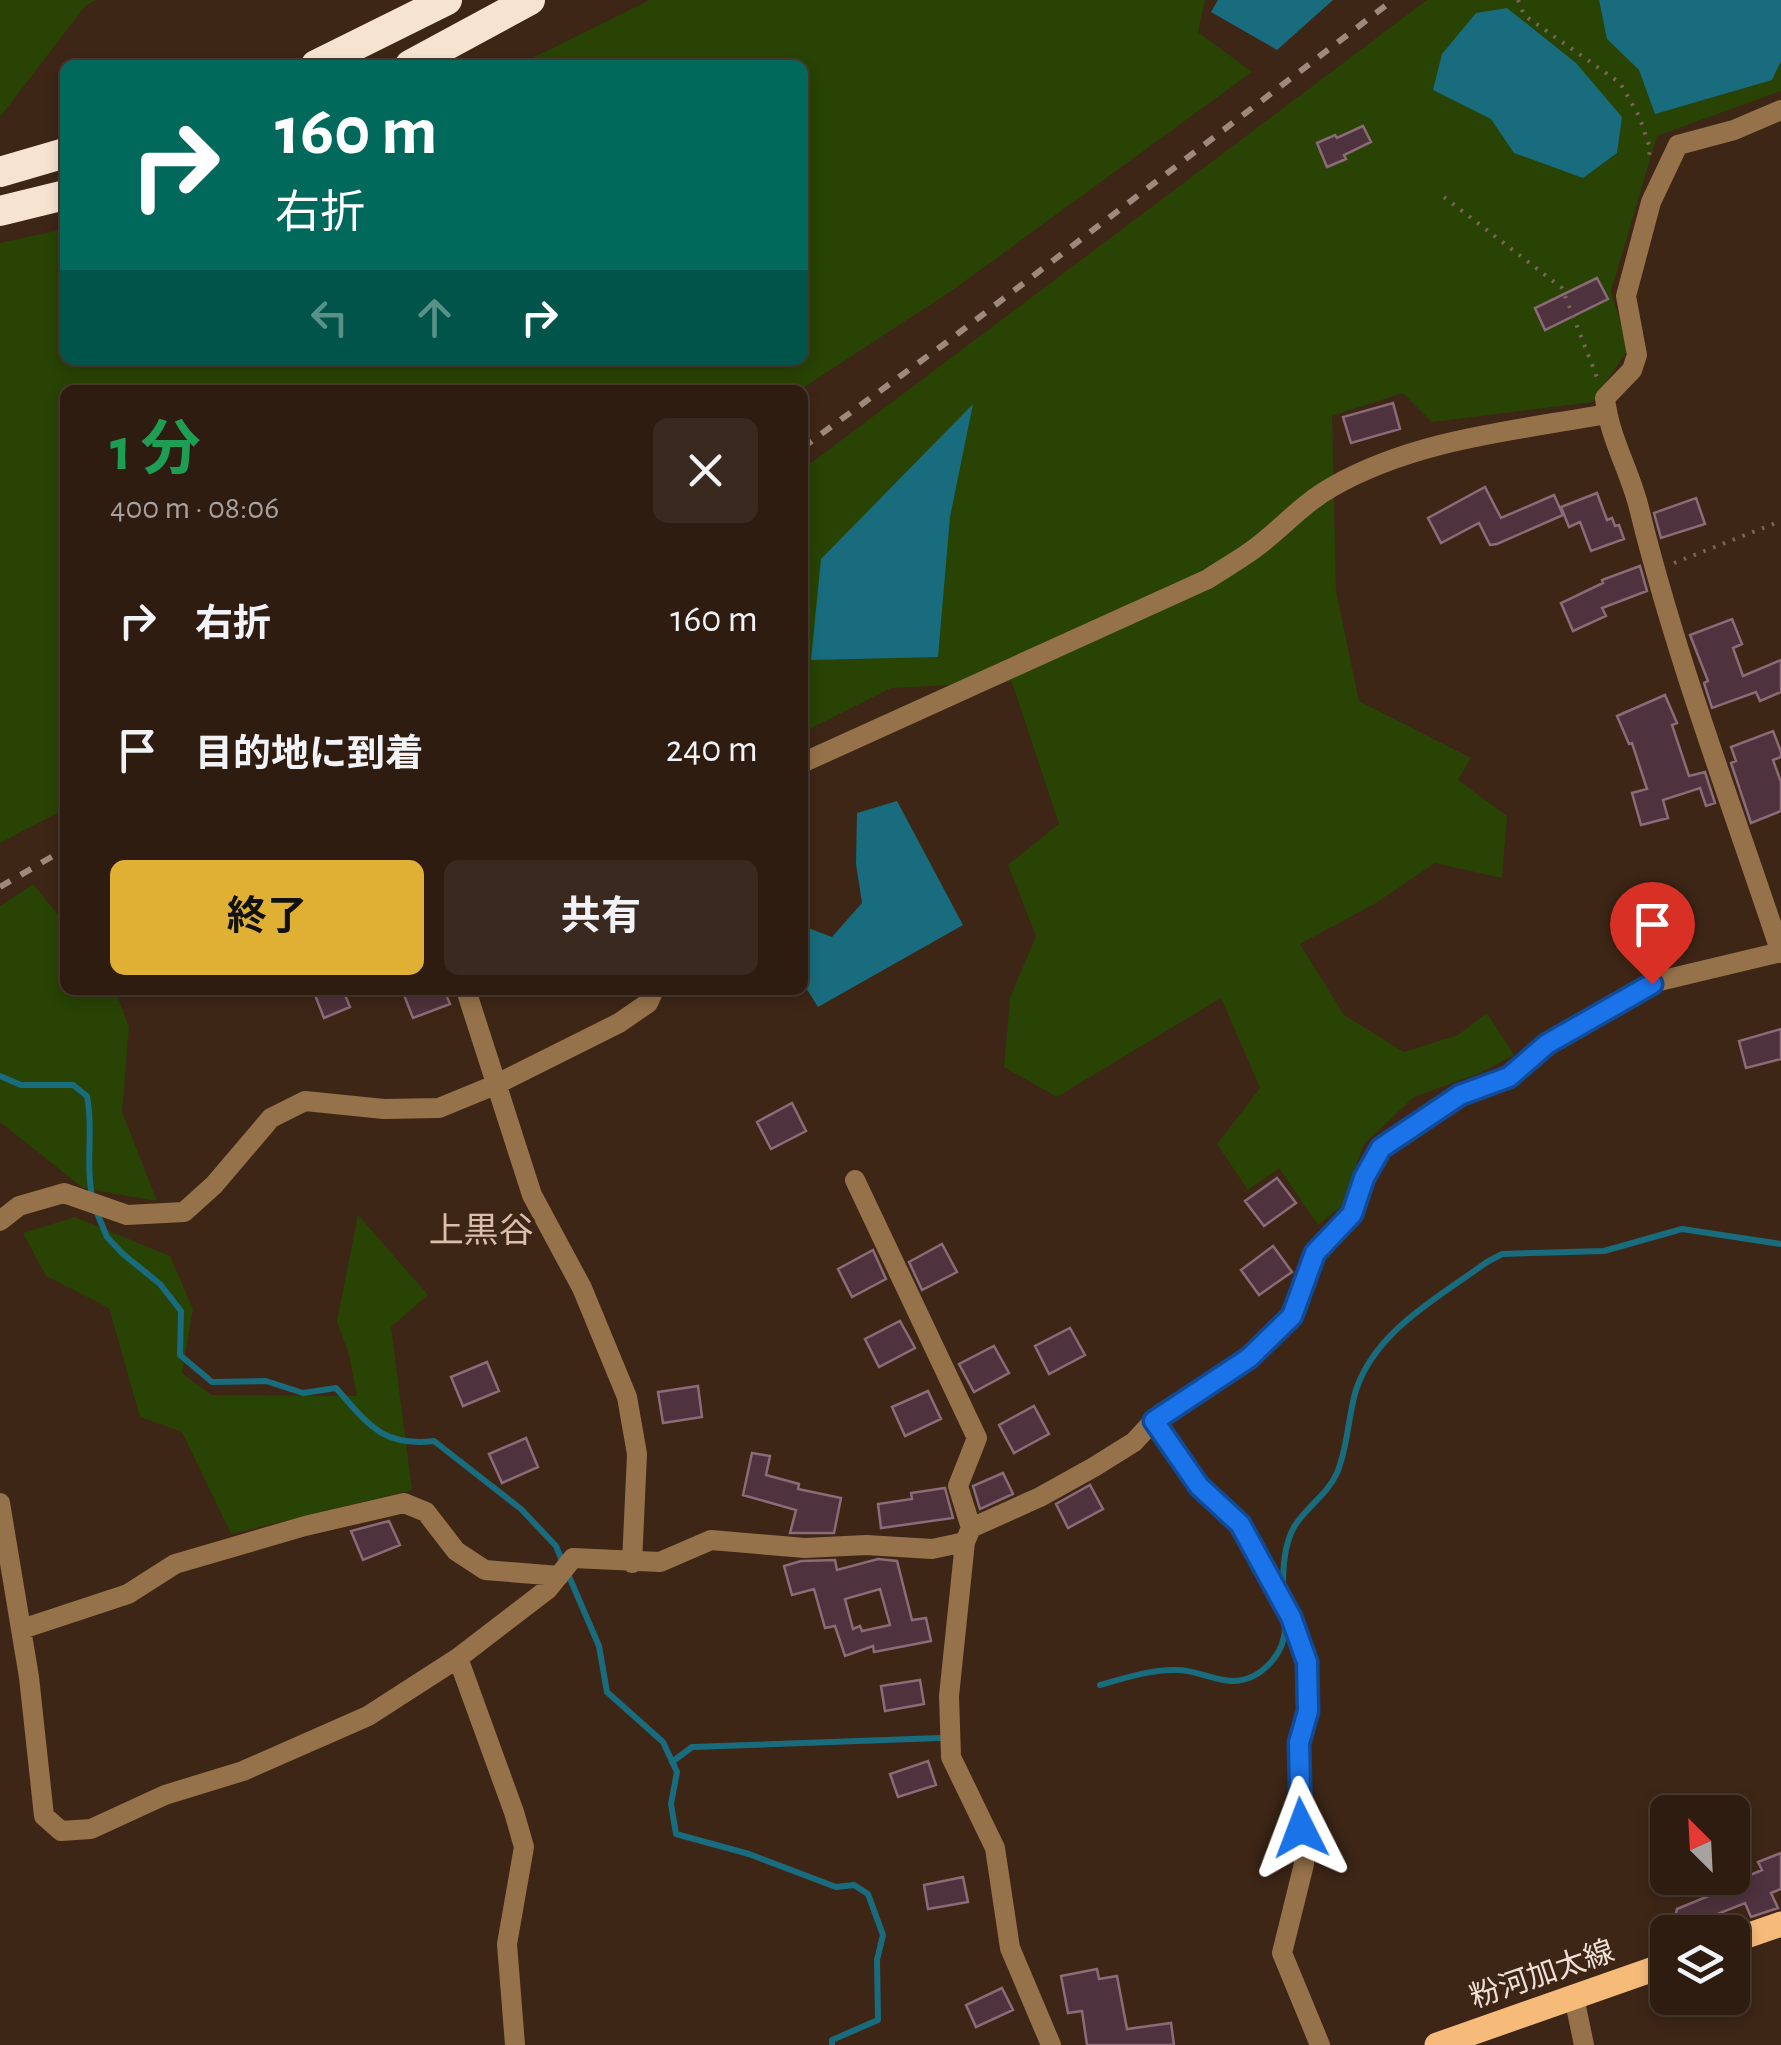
<!DOCTYPE html>
<html lang="ja">
<meta charset="utf-8">
<style>
:root{--surface:#2e1c10;--page:#3a291e;--text:#f1f3f6;--muted:#a7a19f;--line:#493a30;--accent:#e0b034}
body{margin:0;font-family:"Alegreya Sans","Noto Sans JP",sans-serif;background:var(--page);color:var(--text);height:100vh;display:flex;flex-direction:column;font-size:38px;white-space:nowrap}
*{box-sizing:border-box;margin:0}
p{font-size:32px;color:var(--muted)}
.icon{flex:none;width:55px;height:55px;fill:none;stroke:currentColor;stroke-width:2;stroke-linecap:round;stroke-linejoin:round}
.map{position:relative;flex:1;overflow:hidden}
.drawer{position:absolute;left:60px;top:385px;width:748px;height:610px;display:flex;flex-direction:column;background:var(--surface);border-radius:15px;box-shadow:0 5px 15px #0003,0 0 0 2px var(--line)}
.drawer>*{flex:none}
.guide{position:absolute;left:60px;top:60px;width:748px;height:305px;border-radius:15px;box-shadow:0 5px 15px #0003,0 0 0 2px var(--line);background:#00695c;color:#fff;overflow:hidden}
.needle{width:65px;rotate:336deg}
.buttons{position:absolute;left:1650px;top:1795px;display:grid;gap:20px}
.buttons a{display:grid;place-items:center;width:100px;height:100px;border-radius:15px;background:var(--surface);box-shadow:0 5px 15px #0003,0 0 0 2px var(--line);font-size:50px}
.pin{position:absolute;display:grid;place-items:center;width:85px;height:85px;color:#fff;margin:-102px -42px;border-radius:50% 50% 50% 0;rotate:-45deg;box-shadow:0 0 10px #0007}
.pin .icon{rotate:45deg}
.me{position:absolute;width:110px;margin:-55px;rotate:357deg;stroke-linejoin:round;filter:drop-shadow(0 0 8px #0008)}
.turn{display:flex;align-items:center;gap:35px;height:210px;padding:0 50px;font-size:45px}
.turn .icon{width:130px;height:130px;stroke-width:2.5}
.turn b{display:block;font-size:70px;line-height:85px}
.lanes{display:flex;align-items:center;height:95px;padding:0 50px;background:#0003;justify-content:center;gap:50px;direction:ltr}
.lanes .off{opacity:.35}
.round{display:grid;place-items:center;flex:none;width:105px;height:105px;border-radius:15px;background:var(--page)}
.head{display:flex;align-items:center;justify-content:space-between;height:170px;padding:0 50px}
h1{font-size:60px;font-weight:700;line-height:75px;color:#1e9e55}
.button{display:flex;gap:20px;margin-top:auto;padding:20px 50px}
.button a{flex:1;height:115px;border-radius:15px;background:var(--accent);color:#111;font-size:40px;font-weight:700;line-height:115px;text-align:center}
.button a+a{background:var(--page);color:var(--text)}
ul{padding:0;list-style:none}
li{display:flex;align-items:center;gap:30px;height:130px;padding:0 50px}
li div{flex:1}
li b{display:block;font-size:38px}
li em{font-style:normal}
.map>svg:first-child{display:block}
</style>
<div class="map">
<svg width="1781" height="2045" viewBox="0 0 1781 2045">
<rect width="100%" height="100%" fill="#3d2616"/>
<path fill="#284304" d="M0,0H96L86,5L0,117Z
M650,0H1205L1198,32L1252,72L954,289L800,390H65V809L0,843V243L65,229V360H802V65H518Z
M1427,0H1781V91L1657,136L1611,291L1628,349L1593,402L1432,422L1403,393L1332,416L1336,591L1359,701L1471,758L1458,780L1507,816L1502,878L1435,863L1376,903L1300,944L1344,1015L1404,1052L1458,1035L1487,1013L1514,1055L1480,1073L1414,1097L1364,1144L1342,1206L1318,1225L1279,1168L1248,1190L1217,1144L1260,1088L1221,998L1057,1097L1004,1067L1010,998L1036,936L1008,865L1059,824L1012,682L891,688L803,732V469Z
M33,884L65,923V990H115L129,1027L122,1112L157,1201L83,1188L0,1122V906Z
M358,1215L428,1295L391,1327L412,1490L231,1534L182,1432L140,1417L109,1308L46,1276L23,1233L75,1217L170,1256L193,1309L182,1373L211,1395L357,1396L349,1355L337,1321Z"/>
<path fill="#186c7d" d="M1218,0H1333L1277,50L1211,12Z
M1599,0H1781V61L1772,80L1655,114L1639,70L1607,39Z
M1507,8L1576,63L1622,117L1617,153L1583,178L1514,153L1491,119L1433,90L1442,54L1476,13Z
M973,404L950,517L938,657L811,660L821,559Z
M897,801L963,925L818,1007L803,983V926L832,937L862,903L856,864L857,813Z"/>
<g fill="none" stroke-linecap="round" stroke-linejoin="round">
<path stroke="#186c7d" stroke-width="6" d="M0,1076L21,1085H73L87,1096C94,1130 85,1163 92,1196
M95,1208L107,1237L123,1254L160,1284L181,1311L180,1355L212,1382L266,1381L303,1393L336,1388C368,1424 382,1447 434,1441L521,1509L556,1546L563,1563
M568,1574L599,1646L607,1692L663,1742L677,1772L671,1804L676,1834L749,1854L836,1887L854,1885L868,1894L883,1935L877,1960L878,2020L832,2040V2045
M1283,1588C1283,1568 1284,1545 1294,1527C1306,1507 1327,1495 1337,1473C1348,1447 1348,1416 1356,1390C1376,1330 1439,1297 1487,1262L1502,1254L1604,1251L1682,1229L1781,1244
M1100,1685C1125,1678 1152,1669 1177,1670C1196,1670 1213,1680 1232,1681C1261,1681 1286,1653 1285,1625
M672,1762L692,1747L940,1738"/>
</g>
<path fill="#4e323d" stroke="#8b6b77" stroke-width="2.5" fill-rule="evenodd" d="M1363,126L1371,142L1344,155L1346,159L1327,167L1317,143L1335,135L1337,138Z
M1597,278L1608,299L1545,330L1535,308Z
M1393,403L1400,429L1351,443L1343,417Z
M1485,487L1501,518L1554,495L1563,515L1497,544L1490,545L1479,523L1441,543L1428,518Z
M1597,493L1607,520L1612,518L1615,526L1619,525L1624,539L1591,551L1580,522L1569,527L1561,507Z
M1696,498L1705,524L1661,538L1654,513Z
M1640,566L1647,591L1602,608L1606,616L1573,631L1561,603L1603,583L1602,580Z
M1732,619L1742,644L1733,648L1743,676L1781,660V692L1760,701L1756,692L1712,708L1704,683L1708,681L1690,635Z
M1665,695L1677,723L1672,725L1689,776L1705,772L1715,803L1706,806L1700,788L1663,800L1668,818L1641,825L1632,793L1647,789L1632,743L1629,744L1617,716Z
M1773,731L1781,752V757L1773,760L1781,782V811L1751,823L1731,763L1736,761L1731,747Z
M313,990H343L350,1007L324,1018Z
M402,990H444L450,1004L413,1018Z
M1781,1029V1059L1746,1068L1739,1041Z
M792,1103L806,1131L771,1149L757,1122Z
M1277,1178L1296,1203L1264,1226L1245,1201Z
M942,1244L957,1272L922,1290L909,1262Z
M1273,1246L1292,1272L1259,1295L1241,1270Z
M873,1250L886,1279L852,1297L838,1269Z
M900,1321L915,1348L879,1367L865,1339Z
M1070,1328L1085,1355L1049,1374L1035,1346Z
M994,1346L1009,1373L974,1392L959,1364Z
M487,1362L499,1391L463,1406L451,1377Z
M698,1386L702,1417L663,1423L658,1392Z
M928,1391L941,1419L905,1436L892,1407Z
M1034,1406L1049,1434L1014,1453L999,1425Z
M526,1438L538,1467L502,1483L489,1454Z
M752,1453L770,1456L766,1475L799,1484L798,1489L841,1498L834,1533H790L796,1510L743,1495Z
M1003,1473L1013,1494L980,1509L973,1486Z
M1090,1485L1103,1509L1068,1528L1056,1504Z
M945,1488L953,1518L881,1528L878,1504L912,1499L911,1493Z
M389,1521L400,1545L363,1560L351,1531Z
M878,1559L897,1561L912,1620L926,1618L931,1641L874,1652L873,1646L845,1656L835,1626L825,1628L814,1589L792,1595L784,1566L801,1561L835,1560L837,1570ZM880,1589L890,1625L862,1631L860,1626L853,1629L845,1599Z
M920,1680L924,1704L885,1711L881,1686Z
M928,1761L936,1785L898,1797L890,1774Z
M1781,1853V1889L1771,1893L1778,1908L1751,1917L1745,1903L1680,1929L1675,1917L1677,1909L1738,1884L1736,1881L1762,1870L1758,1862Z
M963,1877L968,1902L928,1909L924,1885Z
M1097,1969L1099,1979L1117,1976L1127,2029L1171,2023L1174,2045H1087L1082,2011L1068,2013L1061,1976Z
M1002,1988L1013,2010L976,2027L966,2005Z"/>
<g fill="none" stroke-linecap="round" stroke-linejoin="round">
<path stroke="#796456" stroke-width="4" stroke-dasharray="2.5 8" stroke-linecap="butt" d="M1518,0L1524,15L1620,83L1639,116L1650,148L1649,157
M1444,197L1562,288L1598,380
M1674,563L1781,521"/>
<path stroke="#96724a" stroke-width="20" d="M1781,110L1734,130L1678,145L1651,202L1626,296L1637,355L1632,370L1605,398C1609,437 1630,471 1639,508C1676,659 1732,805 1781,953
M802,763L1208,579C1223,569 1239,560 1254,549C1281,529 1302,504 1332,487C1416,439 1514,431 1607,414
M466,990L532,1195L582,1288L627,1397L637,1454L632,1563
M855,1180L977,1438L958,1486L971,1528
M0,1221L19,1206L64,1193L127,1215L184,1212L214,1185L271,1118L305,1101L384,1109L439,1108L495,1085L619,1023L648,1003L654,990
M1153,1421L1199,1486L1239,1524L1291,1617L1307,1662L1308,1711L1299,1743L1304,1864L1282,1953L1320,2045
M0,1503L29,1677L44,1816L61,1831L91,1829L165,1795L243,1771L368,1716L458,1658L548,1589L573,1558L660,1562L711,1540L805,1548L866,1545L932,1549L965,1542
M22,1629L128,1594L175,1564L305,1526L404,1503L426,1512L456,1551L485,1570L559,1576
M458,1658L514,1812L524,1847L507,1944L515,2045
M1574,1997L1584,2045
M1051,2045L1010,1948L995,1848L951,1757L949,1696L965,1542L971,1528L1040,1497L1094,1467L1134,1442L1160,1414L1249,1358L1292,1316L1315,1253L1352,1214L1364,1178L1381,1148L1460,1095L1509,1077L1547,1044L1651,983L1781,952"/>
<path stroke="#f7bb79" stroke-width="25" d="M1732,1941L1781,1924
M1437,2045L1668,1964"/>
<path stroke="#f6e4d1" stroke-width="30" d="M316,65L447,0
M410,65L530,0
M0,172L65,153
M0,211L65,195"/>
<path stroke="#9d8a7d" stroke-width="6" stroke-dasharray="12 12" stroke-linecap="butt" d="M802,448L947,342L1393,0
M0,887L65,849"/>
</g>
<g fill="none" stroke-linecap="round" stroke-linejoin="round">
<defs>
<path id="route" d="M1301,1828L1299,1743L1308,1711L1307,1662L1291,1617L1240,1524L1199,1486L1154,1421L1249,1358L1292,1316L1315,1253L1352,1214L1364,1178L1381,1148L1460,1095L1509,1077L1547,1044L1652,984"/>
</defs>
<use href="#route" stroke="#114b97" stroke-width="25"/>
<use href="#route" stroke="#1a73e8" stroke-width="18"/>
</g>
<g text-anchor="middle" stroke-width="8" stroke-linejoin="round" paint-order="stroke">
<g font-size="30" fill="#efdfd5" stroke="#3d2616">
<text transform="translate(1542 1974) rotate(-19)" y="10">粉河加太線</text>
</g>
<g font-size="35" fill="#dbbeaa" stroke="#3d2616">
<text x="481" y="1242">上黒谷</text>
</g>
</g>
</svg>
<div class="buttons">
<a><svg class="needle" viewBox="-14 -14 28 28"><path d="M0-13l5 13h-10z" fill="#e53935"/><path d="M0 13l5-13h-10z" fill="#a7a19f"/></svg></a>
<a><svg class="icon" aria-label="layers" viewBox="0 0 24 24"><path d="M12 4l9 5-9 5-9-5zM3 14l9 5 9-5"/></svg></a>
</div>
<div class="pin" style="left:1652px;top:984px;background:#d93025"><svg class="icon" aria-label="arrive" viewBox="0 0 24 24"><path d="M6 21V4h12l-3 4 3 4H6"/></svg></div>
<svg class="me" style="left:1301px;top:1828px" viewBox="-20 -20 40 40"><path d="M0-17L14 15 0 8-14 15z" fill="#1a73e8" stroke="#fff" stroke-width="4"/></svg>
<div class="guide">
<div class="turn"><svg class="icon" aria-label="right" viewBox="0 0 24 24"><path d="M7 20v-9h11M14 6l5 5-5 5"/></svg><div><b>160 m</b>右折</div></div>
<div class="lanes"><svg class="icon off" aria-label="left" viewBox="0 0 24 24"><path d="M17 20v-9H6M10 6l-5 5 5 5"/></svg><svg class="icon off" aria-label="ahead" viewBox="0 0 24 24"><path d="M12 20V5M6 11l6-6 6 6"/></svg><svg class="icon" aria-label="right" viewBox="0 0 24 24"><path d="M7 20v-9h11M14 6l5 5-5 5"/></svg></div>
</div>
<section class="drawer">
<div class="head"><div><h1>1 分</h1><p>400 m · 08:06</p></div><a class="round"><svg class="icon" aria-label="close" viewBox="0 0 24 24"><path d="M6 6l12 12M18 6L6 18"/></svg></a></div>
<ul>
<li><svg class="icon" aria-label="right" viewBox="0 0 24 24"><path d="M7 20v-9h11M14 6l5 5-5 5"/></svg><div><b>右折</b></div><em>160 m</em></li>
<li><svg class="icon" aria-label="arrive" viewBox="0 0 24 24"><path d="M6 21V4h12l-3 4 3 4H6"/></svg><div><b>目的地に到着</b></div><em>240 m</em></li>
</ul>
<div class="button"><a>終了</a><a>共有</a></div>
</section>
</div>
